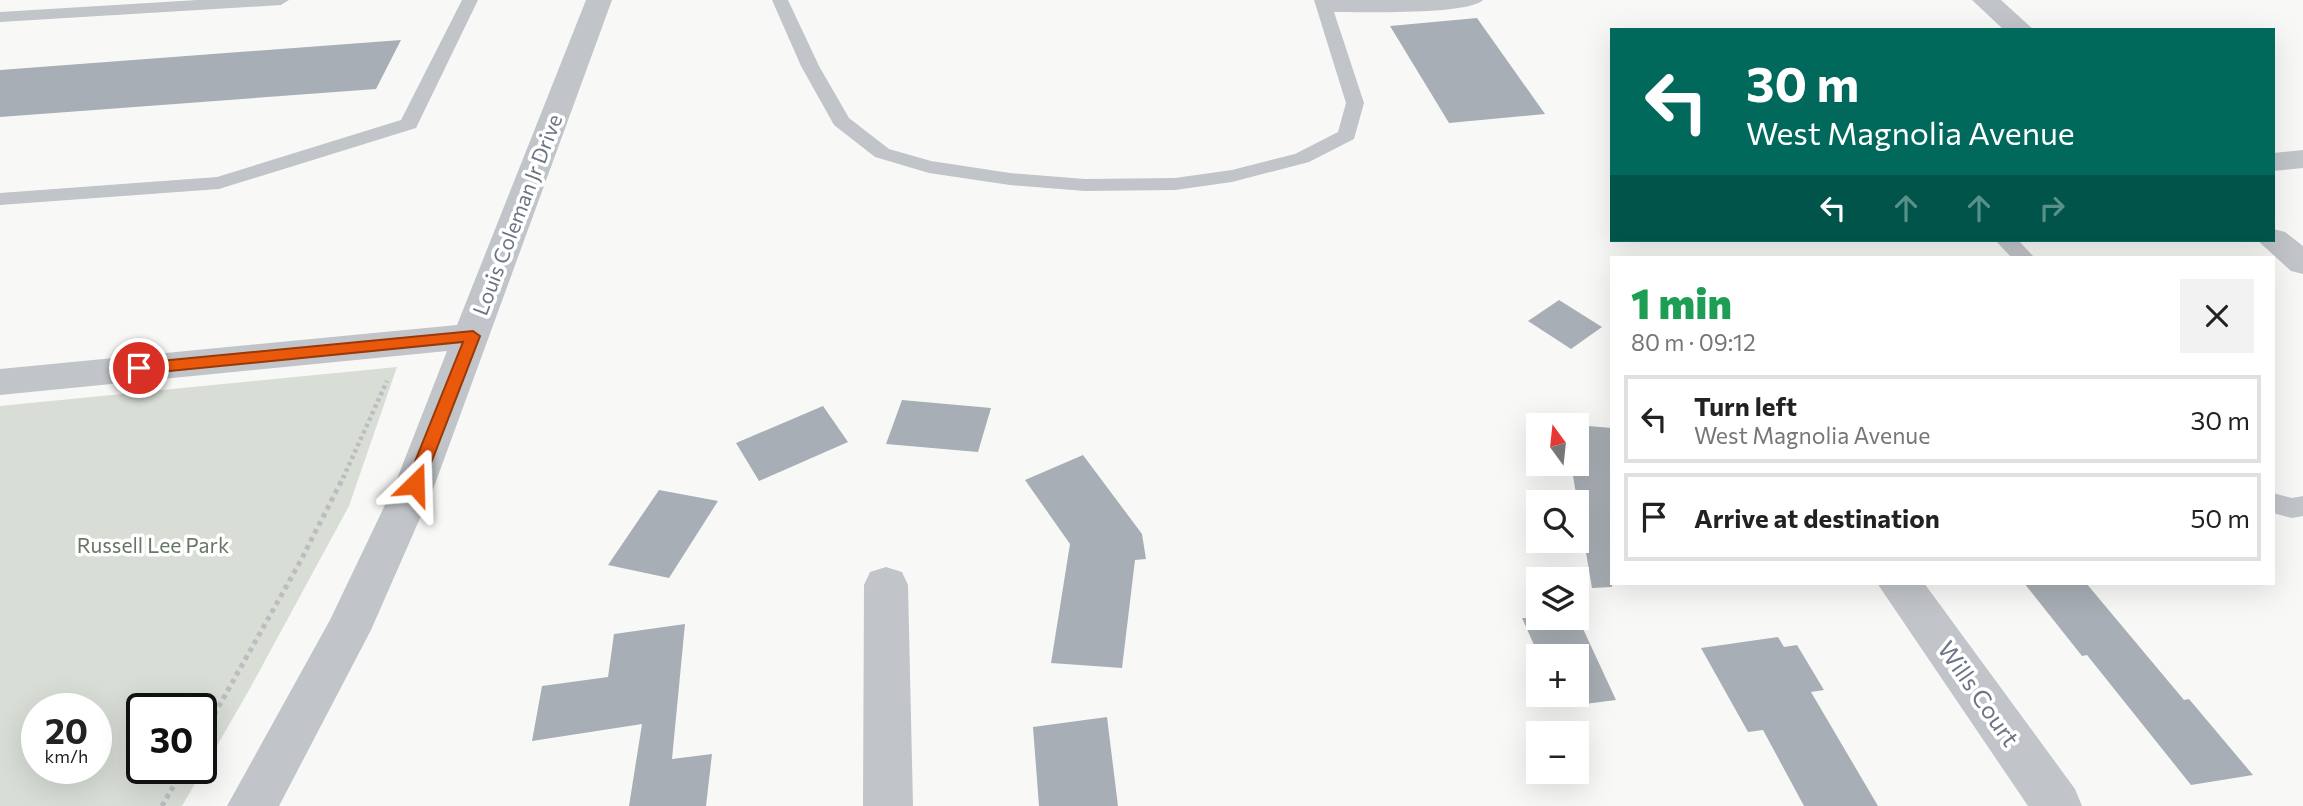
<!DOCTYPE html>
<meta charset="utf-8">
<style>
:root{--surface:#fff;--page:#f2f2f2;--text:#222;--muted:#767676;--line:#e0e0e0}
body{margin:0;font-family:Commissioner,sans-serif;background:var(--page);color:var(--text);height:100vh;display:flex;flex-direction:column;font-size:26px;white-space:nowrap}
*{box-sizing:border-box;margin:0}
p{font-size:23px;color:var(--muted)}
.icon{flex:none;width:38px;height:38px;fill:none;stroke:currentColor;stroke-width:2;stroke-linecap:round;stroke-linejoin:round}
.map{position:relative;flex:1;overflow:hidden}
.drawer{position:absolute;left:1610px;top:256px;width:665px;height:329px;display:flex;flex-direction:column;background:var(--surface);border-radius:0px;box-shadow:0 7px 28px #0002}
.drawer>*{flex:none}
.hud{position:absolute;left:1610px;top:28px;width:665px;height:214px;border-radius:0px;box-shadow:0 7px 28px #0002;background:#00695c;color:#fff;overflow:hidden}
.needle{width:46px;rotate:345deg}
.tools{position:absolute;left:1526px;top:413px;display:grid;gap:14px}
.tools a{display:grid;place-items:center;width:63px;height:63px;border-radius:0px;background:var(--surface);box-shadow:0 7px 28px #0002;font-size:35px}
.speed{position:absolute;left:21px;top:693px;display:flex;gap:14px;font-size:35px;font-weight:700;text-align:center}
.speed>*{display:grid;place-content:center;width:91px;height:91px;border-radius:50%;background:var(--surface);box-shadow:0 7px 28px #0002;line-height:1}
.speed small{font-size:18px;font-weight:400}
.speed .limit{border:4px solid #111;border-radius:10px;background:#fff;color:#111}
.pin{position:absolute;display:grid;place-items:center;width:60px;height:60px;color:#fff;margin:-30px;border:4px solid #fff;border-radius:50%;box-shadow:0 2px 7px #0007}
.me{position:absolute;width:77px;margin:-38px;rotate:22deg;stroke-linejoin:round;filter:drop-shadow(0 0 5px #0008)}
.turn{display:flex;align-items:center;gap:24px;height:147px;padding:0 21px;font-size:32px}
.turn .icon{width:91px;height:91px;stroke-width:2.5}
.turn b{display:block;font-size:49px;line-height:60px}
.lanes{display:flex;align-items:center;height:66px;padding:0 21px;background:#0003;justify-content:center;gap:35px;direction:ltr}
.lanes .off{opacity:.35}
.round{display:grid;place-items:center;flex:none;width:74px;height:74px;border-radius:0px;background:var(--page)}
.overview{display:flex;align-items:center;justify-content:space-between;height:119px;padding:0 21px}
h1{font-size:42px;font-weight:800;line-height:52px;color:#1e9e55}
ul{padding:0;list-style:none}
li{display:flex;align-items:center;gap:21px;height:88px;margin:0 14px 10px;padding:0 7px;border:4px solid var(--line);border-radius:0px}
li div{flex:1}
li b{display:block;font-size:26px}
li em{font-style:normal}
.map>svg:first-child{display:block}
</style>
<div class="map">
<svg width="2303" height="806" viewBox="0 0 2303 806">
<rect width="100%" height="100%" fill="#f8f9f7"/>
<path fill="#d8ddd6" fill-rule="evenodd" d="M397,367L349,506L248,692L182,806H0V406ZM37,709H96V768H37ZM142,709H201V768H142Z"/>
<path fill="#a8aeb5" d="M1477,18L1545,114L1449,123L1390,26Z
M401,40L376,89L0,117V70Z
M1559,300L1602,327L1571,349L1528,321Z
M902,400L991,408L978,452L886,444Z
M823,406L848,442L759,481L736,443Z
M1564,424L1612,428V587L1592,588L1571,464H1577V425Z
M1083,455L1142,534L1146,559L1135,560L1122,668L1051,663L1070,544L1025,480Z
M659,490L718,501L669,578L608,565Z
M2024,583H2086L2184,700L2189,699L2253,775L2191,785L2087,655L2082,656Z
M1522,618H1578L1616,700L1561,707L1555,695H1577V656H1539Z
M685,624L672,759L712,754L706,806H629L642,724L532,741L542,686L608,677L614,634Z
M1778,637L1784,647L1797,645L1824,690L1811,692L1878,806H1804L1763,730L1748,732L1701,648Z
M1107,717L1118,806H1039L1033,727Z"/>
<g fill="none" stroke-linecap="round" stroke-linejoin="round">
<path stroke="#bbbdc0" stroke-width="4.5" stroke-dasharray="3.5 3.5" stroke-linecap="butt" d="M343,478L387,381"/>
<path stroke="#bbbdc0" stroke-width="5" stroke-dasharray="4.5 4.5" stroke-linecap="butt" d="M201,738L300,562L344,476
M162,806L184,768"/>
<path fill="#c1c4c8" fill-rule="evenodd" d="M197,0H289L281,5L0,22V12Z
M462,0H478L416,128L219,189L0,205V193L217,177L401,120Z
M772,0H788L819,66L849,118L889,149L931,161L1010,173L1085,179L1175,178L1232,170L1295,154L1338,132L1346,103L1314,0H1483C1469,15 1360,12 1334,12L1364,103L1354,139L1309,162L1232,182L1175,190L1085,191L1010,185L929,173L875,157L834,125L801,66Z
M1995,240H2018L2034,257H2011Z
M2273,493L2292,498L2303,496V516L2292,518L2273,513Z"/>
<path fill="#c1c4c8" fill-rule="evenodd" d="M586,0H612L435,484L371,630L279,806H227L330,620L395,484L447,351L0,395V369L457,325Z
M1972,0H2001L2034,30H2004Z
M2303,150V168L2273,171V153Z
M2273,229L2285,232L2303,246V274L2291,271L2257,240H2273Z
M886,567L902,572L908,585L913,806H863L864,585L870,572Z
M1877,583H1924L2075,789L2082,806H2028Z"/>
</g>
<path fill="#ea580c" stroke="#983908" stroke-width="2" d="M473,331L480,336L423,484L421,489H409L406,484L463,342L139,374L131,368L139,363Z"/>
<g text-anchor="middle" stroke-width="7" stroke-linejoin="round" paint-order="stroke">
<g font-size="21" fill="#6b7685" stroke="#fff">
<text transform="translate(518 215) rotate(-69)" y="7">Louis Coleman Jr Drive</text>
</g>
<g font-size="21" fill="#667765" stroke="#fff">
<text x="153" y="553">Russell Lee Park</text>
</g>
<g font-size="24" fill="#6b7685" stroke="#fff">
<text transform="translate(1978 694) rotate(55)" y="8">Wills Court</text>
</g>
</g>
</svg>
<div class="tools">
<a><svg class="needle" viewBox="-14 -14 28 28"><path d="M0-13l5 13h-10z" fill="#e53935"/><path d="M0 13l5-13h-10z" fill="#767676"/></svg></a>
<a><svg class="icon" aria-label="search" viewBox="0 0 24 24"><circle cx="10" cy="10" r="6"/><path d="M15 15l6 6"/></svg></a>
<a><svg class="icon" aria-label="layers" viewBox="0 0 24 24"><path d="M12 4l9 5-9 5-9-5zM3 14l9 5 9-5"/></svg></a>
<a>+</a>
<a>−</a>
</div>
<div class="speed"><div>20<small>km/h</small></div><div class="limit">30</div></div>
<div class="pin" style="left:139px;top:368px;background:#d93025"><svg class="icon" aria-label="arrive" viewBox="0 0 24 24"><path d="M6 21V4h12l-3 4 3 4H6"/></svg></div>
<svg class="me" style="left:415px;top:484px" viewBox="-20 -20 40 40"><path d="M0-17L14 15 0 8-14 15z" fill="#ea580c" stroke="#fff" stroke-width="4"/></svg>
<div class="hud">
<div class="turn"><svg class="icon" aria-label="left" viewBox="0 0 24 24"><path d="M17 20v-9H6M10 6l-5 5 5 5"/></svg><div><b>30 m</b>West Magnolia Avenue</div></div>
<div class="lanes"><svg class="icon" aria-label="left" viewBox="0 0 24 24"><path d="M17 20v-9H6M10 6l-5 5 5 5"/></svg><svg class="icon off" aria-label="ahead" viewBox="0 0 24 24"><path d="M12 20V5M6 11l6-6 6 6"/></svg><svg class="icon off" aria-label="ahead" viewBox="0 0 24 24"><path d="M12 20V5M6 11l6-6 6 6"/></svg><svg class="icon off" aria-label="right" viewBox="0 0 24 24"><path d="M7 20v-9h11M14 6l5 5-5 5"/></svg></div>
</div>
<section class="drawer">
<div class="overview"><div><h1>1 min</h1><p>80 m · 09:12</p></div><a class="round"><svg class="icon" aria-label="close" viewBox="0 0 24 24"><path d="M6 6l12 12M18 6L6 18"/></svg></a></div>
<ul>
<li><svg class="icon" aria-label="left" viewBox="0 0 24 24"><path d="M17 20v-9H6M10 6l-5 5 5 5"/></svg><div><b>Turn left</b><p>West Magnolia Avenue</p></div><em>30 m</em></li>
<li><svg class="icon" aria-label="arrive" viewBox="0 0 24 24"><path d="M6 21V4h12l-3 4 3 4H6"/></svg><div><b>Arrive at destination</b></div><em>50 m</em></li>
</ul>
</section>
</div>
